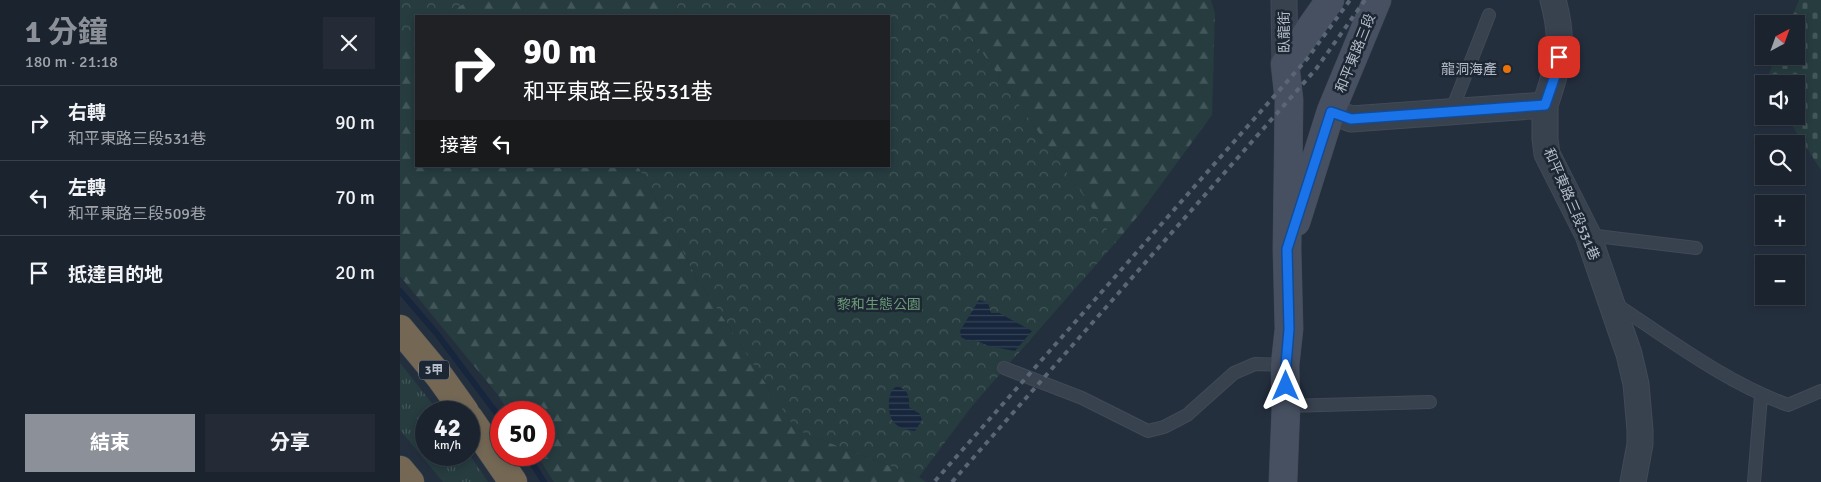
<!DOCTYPE html>
<html lang="zh-TW">
<meta charset="utf-8">
<style>
:root{--surface:#1b232e;--page:#242b36;--text:#f1f3f6;--muted:#a0a4aa;--line:#39404a;--accent:#8c9099}
body{margin:0;font-family:Signika,"Noto Sans TC",sans-serif;background:var(--page);color:var(--text);height:100vh;display:flex;flex-direction:column;font-size:19px;white-space:nowrap}
*{box-sizing:border-box;margin:0}
p{font-size:16px;color:var(--muted)}
.icon{flex:none;width:28px;height:28px;fill:none;stroke:currentColor;stroke-width:2;stroke-linecap:round;stroke-linejoin:round}
.map{position:relative;flex:1;overflow:hidden}
.details{display:flex;flex-direction:column;background:var(--surface);width:400px}
.details>*{flex:none}
.top-card{position:absolute;left:15px;top:15px;width:475px;height:152px;border-radius:0px;box-shadow:0 2px 8px #0003,0 0 0 1px var(--line);background:#202124;color:#fff;overflow:hidden}
.needle{width:32px;rotate:41deg}
.fabs{position:absolute;left:1355px;top:15px;display:grid;gap:10px}
.fabs a{display:grid;place-items:center;width:50px;height:50px;border-radius:0px;background:var(--surface);box-shadow:0 2px 8px #0003,0 0 0 1px var(--line);font-size:25px}
.speed{position:absolute;left:15px;top:401px;display:flex;gap:10px;font-size:25px;font-weight:700;text-align:center}
.speed>*{display:grid;place-content:center;width:65px;height:65px;border-radius:50%;background:var(--surface);box-shadow:0 2px 8px #0003,0 0 0 1px var(--line);line-height:1}
.speed small{font-size:12px;font-weight:400}
.speed .limit{border:8px solid #d22;background:#fff;color:#111}
.pin{position:absolute;display:grid;place-items:center;width:42px;height:42px;color:#fff;margin:-21px;border-radius:10px;box-shadow:0 2px 8px #0006}
.me{position:absolute;width:55px;margin:-28px;rotate:0deg;stroke-linejoin:round;filter:drop-shadow(0 0 4px #0008)}
.turn{display:flex;align-items:center;gap:18px;height:105px;padding:0 25px;font-size:22px}
.turn .icon{width:65px;height:65px;stroke-width:2.5}
.turn b{display:block;font-size:35px;line-height:42px}
.then{display:flex;align-items:center;height:48px;padding:0 25px;background:#0003;gap:10px;font-size:19px}
.round{display:grid;place-items:center;flex:none;width:52px;height:52px;border-radius:0px;background:var(--page)}
.head{display:flex;align-items:center;justify-content:space-between;height:85px;padding:0 25px}
h1{font-size:30px;font-weight:700;line-height:38px;color:var(--accent)}
.button{display:flex;gap:10px;margin-top:auto;padding:10px 25px}
.button a{flex:1;height:58px;border-radius:0px;background:var(--accent);color:#fff;font-size:20px;font-weight:700;line-height:58px;text-align:center}
.button a+a{background:var(--page);color:var(--text)}
ul{padding:0;list-style:none}
li{display:flex;align-items:center;gap:15px;height:75px;padding:0 25px;border-top:1px solid var(--line)}
li div{flex:1}
li b{display:block;font-size:19px}
li em{font-style:normal}
main{display:flex;flex:1;min-height:0}
.map>svg:first-child{display:block}
</style>
<main>
<section class="details">
<div class="head"><div><h1>1 分鐘</h1><p>180 m · 21:18</p></div><a class="round"><svg class="icon" aria-label="close" viewBox="0 0 24 24"><path d="M6 6l12 12M18 6L6 18"/></svg></a></div>
<ul>
<li><svg class="icon" aria-label="right" viewBox="0 0 24 24"><path d="M7 20v-9h11M14 6l5 5-5 5"/></svg><div><b>右轉</b><p>和平東路三段531巷</p></div><em>90 m</em></li>
<li><svg class="icon" aria-label="left" viewBox="0 0 24 24"><path d="M17 20v-9H6M10 6l-5 5 5 5"/></svg><div><b>左轉</b><p>和平東路三段509巷</p></div><em>70 m</em></li>
<li><svg class="icon" aria-label="arrive" viewBox="0 0 24 24"><path d="M6 21V4h12l-3 4 3 4H6"/></svg><div><b>抵達目的地</b></div><em>20 m</em></li>
</ul>
<div class="button"><a>結束</a><a>分享</a></div>
</section>
<div class="map">
<svg width="1421" height="482" viewBox="0 0 1421 482">
<defs>
<pattern id="grass-tufts" width="24" height="20" patternUnits="userSpaceOnUse" patternTransform="scale(1.25)"><rect width="24" height="20" fill="#263c3f"/><path d="M3 7l-1-3M5 7V3M7 7l1-3M15 17l-1-3M17 17v-4M19 17l1-3" fill="none" stroke="#435659"/></pattern>
<pattern id="forest-firs" width="22" height="20" patternUnits="userSpaceOnUse" patternTransform="scale(1.25)"><rect width="22" height="20" fill="#263c3f"/><path d="M5 1l3.5 6h-7zM16 11l3.5 6h-7z" fill="#435659"/></pattern>
<pattern id="cemetery-stones" width="16" height="16" patternUnits="userSpaceOnUse" patternTransform="scale(1.25)"><rect width="16" height="16" fill="#263c3f"/><path d="M2 7V4a2 2 0 0 1 4 0v3zM10 15v-3a2 2 0 0 1 4 0v3z" fill="#435659"/></pattern>
<pattern id="park-crowns" width="20" height="18" patternUnits="userSpaceOnUse" patternTransform="scale(1.25)"><rect width="20" height="18" fill="#263c3f"/><path d="M2 6a3 3 0 1 1 6 0M12 15a3 3 0 1 1 6 0" fill="none" stroke="#435659"/></pattern>
<pattern id="water-rules" width="6" height="5" patternUnits="userSpaceOnUse" patternTransform="scale(1.25)"><rect width="6" height="5" fill="#17263c"/><path d="M0 2.5h6" fill="none" stroke="#364457"/></pattern>
</defs>
<rect width="100%" height="100%" fill="#242f3e"/>
<path fill="url(#grass-tufts)" d="M0,363L39,412H26V455L69,454L88,482H43L0,430Z"/>
<path fill="url(#forest-firs)" d="M68,0H280L273,16H47Z
M545,0H811L815,13L812,115L738,216L716,242Z
M16,39V166H238L294,273L396,430L519,477L526,482H154L137,455H144V412H109L98,395L0,276V52Z"/>
<path fill="url(#cemetery-stones)" d="M1399,0H1421V170L1393,127L1374,116H1396V84H1365L1376,56H1396V24H1389Z"/>
<path fill="url(#park-crowns)" d="M0,0H68L47,16H16V39L0,52Z
M280,0H545L716,242L572,406L519,477L396,430L294,273L238,166H489V16H273Z"/>
<path fill="url(#water-rules)" d="M579,300L588,303L591,313H599L632,331L615,351L589,346L574,340L568,341L561,337L560,331Z
M496,387C508,387 510,398 509,407L520,414L522,420L515,431C507,430 498,428 493,421C487,413 487,391 496,387Z"/>
<g fill="none" stroke-linecap="round" stroke-linejoin="round">
<path stroke="#17263c" stroke-width="6" d="M0,291L37,334L101,419
M127,455L144,482"/>
<defs>
<path id="lane" d="M1051,112L1089,15
M1188,235L1296,248
M1214,303C1270,340 1325,382 1388,405L1421,391
M604,368L682,398L748,431L764,427L787,415L834,373L855,364L885,365
M886,406L1030,402
M1354,482L1361,396"/>
<path id="street" d="M884,0L885,64
M1145,105C1159,64 1165,43 1153,0
M931,111L951,119L1145,105V139L1147,154L1188,235L1229,354L1236,384L1240,430V444L1233,482"/>
<path id="secondary" d="M896,222L931,111L977,0
M883,482L886,406L885,365L889,329L887,249L889,100L885,64L930,0"/>
<path id="highway" d="M0,329L40,377L65,412
M69,418L113,482
M0,470L10,482"/>
</defs>
<use href="#lane" stroke="#414a57" stroke-width="14"/>
<use href="#street" stroke="#414a57" stroke-width="27"/>
<use href="#secondary" stroke="#414a57" stroke-width="29"/>
<use href="#highway" stroke="#434c59" stroke-width="29"/>
<use href="#lane" stroke="#38414e" stroke-width="12"/>
<use href="#street" stroke="#38414e" stroke-width="25"/>
<use href="#secondary" stroke="#465061" stroke-width="28"/>
<use href="#highway" stroke="#746855" stroke-width="28"/>
<path stroke="#5a6575" stroke-width="4" stroke-dasharray="5 5" stroke-linecap="butt" d="M535,481L907,59L950,0
M552,482L916,69L965,0"/>
</g>
<g fill="none" stroke-linecap="round" stroke-linejoin="round">
<defs>
<path id="route" d="M886,386V365L889,329L887,249L931,112L951,119L1145,105L1157,70L1159,57"/>
</defs>
<use href="#route" stroke="#114b97" stroke-width="12"/>
<use href="#route" stroke="#1a73e8" stroke-width="9"/>
</g>
<circle fill="#e8710a" stroke="#1d2633" stroke-width="2" cx="1107" cy="69" r="5"/>
<g text-anchor="middle" stroke-width="5" stroke-linejoin="round" paint-order="stroke">
<rect fill="#1d2633" stroke="#878f9c" stroke-width="1" x="19" y="360.5" width="30" height="19" rx="4"/>
<g font-size="12" font-weight="bold" fill="#b4bcc9">
<text x="34" y="374">3甲</text>
</g>
<g font-size="14" fill="#b4bcc9" stroke="#1d2633">
<text transform="translate(884 32) rotate(-91)" y="5">臥龍街</text>
<text transform="translate(955 53) rotate(-68)" y="5">和平東路三段</text>
<text transform="translate(1172 204) rotate(67)" y="5">和平東路三段531巷</text>
</g>
<g font-size="14" fill="#b4bcc9" stroke="#1d2633" text-anchor="end">
<text x="1097" y="74">龍洞海產</text>
</g>
<g font-size="14" fill="#6b9a76" stroke="#1d2633">
<text x="479" y="309">黎和生態公園</text>
</g>
</g>
</svg>
<div class="fabs">
<a><svg class="needle" viewBox="-14 -14 28 28"><path d="M0-13l5 13h-10z" fill="#e53935"/><path d="M0 13l5-13h-10z" fill="#a0a4aa"/></svg></a>
<a><svg class="icon" aria-label="sound" viewBox="0 0 24 24"><path d="M4 9h4l5-4v14l-5-4H4zM17 9q2 3 0 6"/></svg></a>
<a><svg class="icon" aria-label="search" viewBox="0 0 24 24"><circle cx="10" cy="10" r="6"/><path d="M15 15l6 6"/></svg></a>
<a>+</a>
<a>−</a>
</div>
<div class="speed"><div>42<small>km/h</small></div><div class="limit">50</div></div>
<div class="pin" style="left:1159px;top:57px;background:#d93025"><svg class="icon" aria-label="arrive" viewBox="0 0 24 24"><path d="M6 21V4h12l-3 4 3 4H6"/></svg></div>
<svg class="me" style="left:886px;top:386px" viewBox="-20 -20 40 40"><path d="M0-17L14 15 0 8-14 15z" fill="#1a73e8" stroke="#fff" stroke-width="4"/></svg>
<div class="top-card">
<div class="turn"><svg class="icon" aria-label="right" viewBox="0 0 24 24"><path d="M7 20v-9h11M14 6l5 5-5 5"/></svg><div><b>90 m</b>和平東路三段531巷</div></div>
<div class="then">接著<svg class="icon" aria-label="left" viewBox="0 0 24 24"><path d="M17 20v-9H6M10 6l-5 5 5 5"/></svg></div>
</div>
</div>
</main>
